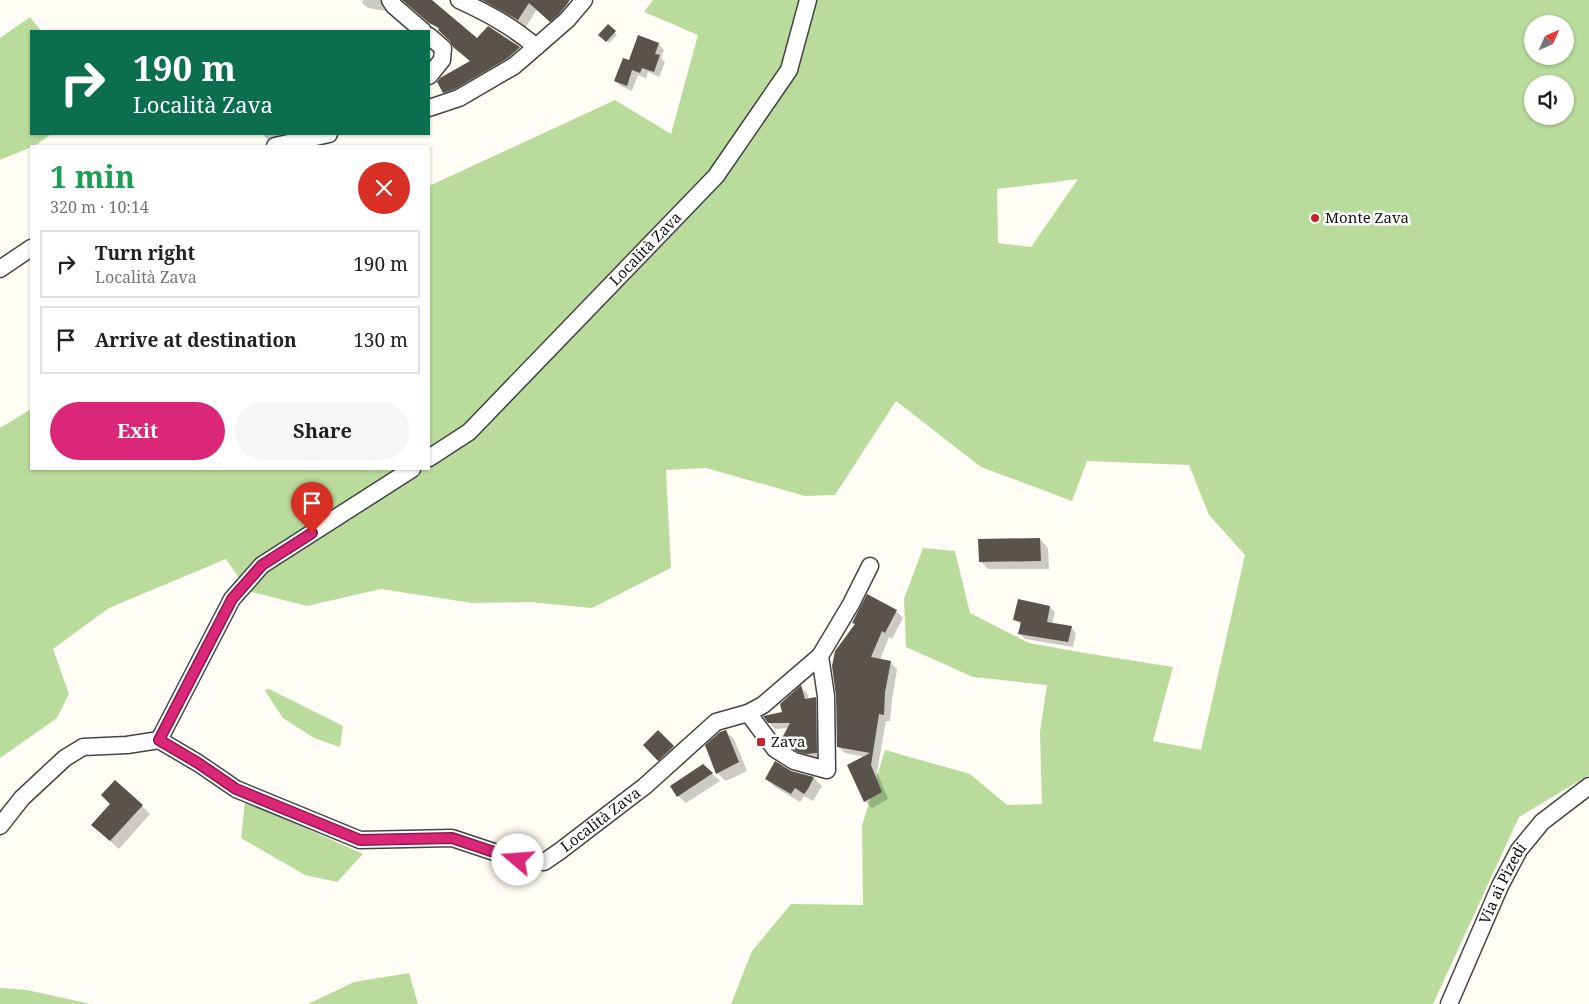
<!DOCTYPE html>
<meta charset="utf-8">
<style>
:root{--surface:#fff;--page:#f6f6f6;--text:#202124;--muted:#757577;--line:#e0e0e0;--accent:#db2777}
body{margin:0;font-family:"Noto Serif",serif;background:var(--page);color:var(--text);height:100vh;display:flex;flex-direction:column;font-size:19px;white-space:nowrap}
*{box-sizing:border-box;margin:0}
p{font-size:16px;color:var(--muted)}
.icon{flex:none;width:28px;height:28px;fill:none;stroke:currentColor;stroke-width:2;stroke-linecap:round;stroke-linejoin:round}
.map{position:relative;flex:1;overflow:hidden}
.drawer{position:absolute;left:30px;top:145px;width:400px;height:325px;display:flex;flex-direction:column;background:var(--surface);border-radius:0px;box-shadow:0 1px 4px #0004}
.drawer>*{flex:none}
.top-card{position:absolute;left:30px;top:30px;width:400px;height:105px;border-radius:0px;box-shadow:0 1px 4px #0004;background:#0b6e4f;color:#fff;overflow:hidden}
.needle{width:32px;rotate:45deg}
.controls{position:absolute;left:1524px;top:15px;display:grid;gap:10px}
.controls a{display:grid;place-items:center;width:50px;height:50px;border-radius:50%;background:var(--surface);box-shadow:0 1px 4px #0004;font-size:25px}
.pin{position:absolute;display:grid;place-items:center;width:42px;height:42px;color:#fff;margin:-51px -21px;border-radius:50% 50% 50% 0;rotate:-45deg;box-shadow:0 0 5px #0007}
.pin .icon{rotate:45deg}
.me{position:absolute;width:55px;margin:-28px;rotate:288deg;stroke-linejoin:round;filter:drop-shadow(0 0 4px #0008)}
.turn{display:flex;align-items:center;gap:18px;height:105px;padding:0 20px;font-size:22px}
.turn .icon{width:65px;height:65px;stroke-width:2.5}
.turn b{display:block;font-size:35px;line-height:42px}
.round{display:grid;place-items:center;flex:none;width:52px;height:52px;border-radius:26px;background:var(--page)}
.summary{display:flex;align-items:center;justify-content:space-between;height:85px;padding:0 20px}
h1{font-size:30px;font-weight:700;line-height:38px;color:#1e9e55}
.button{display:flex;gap:10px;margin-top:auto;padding:10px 20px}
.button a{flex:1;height:58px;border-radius:30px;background:var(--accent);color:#fff;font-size:20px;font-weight:700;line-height:58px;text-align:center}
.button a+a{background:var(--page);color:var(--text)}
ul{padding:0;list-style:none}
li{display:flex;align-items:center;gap:15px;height:68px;margin:0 10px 8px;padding:0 10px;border:2px solid var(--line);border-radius:0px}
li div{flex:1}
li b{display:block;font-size:19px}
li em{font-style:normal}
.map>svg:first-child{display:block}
</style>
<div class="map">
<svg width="1589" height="1004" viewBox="0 0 1589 1004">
<rect width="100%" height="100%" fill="#fffdf5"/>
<path fill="#b9dc9c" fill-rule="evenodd" d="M653,0H1589V775L1519,817L1433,1004H731L752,951L791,904L863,905L862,826L885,750L970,774L1007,805L1042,804L1040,732L1047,685L973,677L906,647L904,599L923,548L955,551L970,613L1029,643L1085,653L1173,667L1153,741L1201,750L1245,555L1209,515L1189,465L1087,461L1072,501L981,467L896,401L835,495L805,496L706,468L666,470L671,568L592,608L530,602L472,603L381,589L307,606L248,591L226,559L109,608L53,649L69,694L57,718L0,758V428L31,409V469H429V186L615,100L671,134L698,35L644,12ZM1532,24H1565V56H1532ZM1532,84H1565V116H1532ZM1078,179L1031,247L998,243L997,189Z
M30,17L41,31H31V134H51L36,145L0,160V38Z
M269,689L343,726L340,747L314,738L283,718L267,694L265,690Z
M245,801L363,854L337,882L305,875L241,838Z
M409,973L418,1004H308L354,982Z
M0,988L27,990L91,1004H0Z"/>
<path fill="#0003" d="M363,0H383L386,2V11L368,8L362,3Z
M404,0H430L477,40L489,28L520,48L528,56L452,100L444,92L471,62L442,32Z
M476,0H566L576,10L558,29L537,9L526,27Z
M608,26L617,35L609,43L600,35Z
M639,36L659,44L664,50L661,58L665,62L659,77L648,72L646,78L638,75L632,91L621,86L615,81L629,62Z
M263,134H289V137L268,140Z
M1040,539L1048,548L1049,569H988L980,561Z
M1049,607L1055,612L1052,624L1071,627L1076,633L1073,647L1025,639L1020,634L1022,625L1015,620Z
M896,611L903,618L892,639L889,637L880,660L890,662L897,669L892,700L890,721H886L877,772L888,799L872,808L865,801L849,766L866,757L845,753L838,746L837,696L833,666Z
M801,687L807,693L809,700L816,698L822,704V759L813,760L805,757L789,747L782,740L788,728L775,729L769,722L784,713Z
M725,731L734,739L747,771L726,781L717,773Z
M658,732L679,752L664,765L644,745Z
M703,765L720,781L686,803L678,796Z
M791,772L814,778L822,786L813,801L804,796L800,802L775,787L767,779Z
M112,804L142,806L150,814L119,849L101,833Z"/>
<path fill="#5a524d" d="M402,0H432L477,38L488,26L520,47L508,58L455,89L443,93L437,82L440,78L470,61L453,47L450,41L438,30L439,28L429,23Z
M482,0H570L560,13L550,22L529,3L518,20Z
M608,24L616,31L606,42L598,35Z
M638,35L659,43L655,54L660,55L654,72L642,68L640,73L632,70L627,86L614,81L623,58L629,60Z
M1040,538L1041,561L979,562L978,539Z
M867,594L897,610L885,633L882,631L871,657L891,661L885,692L884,715L879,714L871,765L882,792L864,802L847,765L870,753L837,747L836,696L832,666L835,651L855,624L852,623Z
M1018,599L1050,606L1047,622L1072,626L1068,642L1018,634L1021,622L1013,620Z
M801,685L805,699L816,697L817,753L806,754L798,752L782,742L781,740L790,723H768L763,716L782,712L780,704Z
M658,730L674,746L658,761L643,745Z
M726,730L739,762L716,774L705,745L720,732Z
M775,761L791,771L814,777L808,789L804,794L795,788L791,794L765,779Z
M703,764L713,773L677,797L670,786Z
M115,780L143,805L110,841L91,825L110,804L101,795Z"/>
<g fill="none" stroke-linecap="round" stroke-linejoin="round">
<defs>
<g id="minor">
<path d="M390,0L394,6L423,31"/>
<path d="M459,0C487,13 512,26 536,47"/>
<path d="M429,36L443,48L442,60L429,76"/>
<path d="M429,108L459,98L514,66L567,20L584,0"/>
<path d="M275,146L329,134"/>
<path d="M0,269L31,248"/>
<path id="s1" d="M429,458L469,432L716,176L789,70L808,0"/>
<path id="s2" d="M412,469L262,565L232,599L159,740L198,763L236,789L360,840L452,838L518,860L544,862L560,851L645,786L716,722L748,713L763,705L820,656"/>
<path d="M748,713L775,749L794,761L827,770L826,696L820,656L851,604L870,566"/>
<path d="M0,826L22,798L65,758L83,747L127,745L159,740"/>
<path id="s3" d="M1449,1004L1500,886L1519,850L1542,822L1589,786"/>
</g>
</defs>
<use href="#minor" stroke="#444" stroke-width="19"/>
<use href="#minor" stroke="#fff" stroke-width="16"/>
</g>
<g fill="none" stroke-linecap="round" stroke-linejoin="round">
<defs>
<path id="route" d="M312,533L262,565L232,599L159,740L198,763L236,789L360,840L452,838L518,860"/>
</defs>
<use href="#route" stroke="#8e194d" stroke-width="12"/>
<use href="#route" stroke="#db2777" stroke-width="9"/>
</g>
<g fill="#c4262e" stroke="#fff" stroke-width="2">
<circle cx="1315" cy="218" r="5"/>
<rect x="756" y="737" width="10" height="10" rx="2.5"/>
</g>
<g text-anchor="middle" stroke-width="5" stroke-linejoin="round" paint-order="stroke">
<g font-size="15" fill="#111" stroke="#fff" text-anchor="start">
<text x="1325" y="223">Monte Zava</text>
<text x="771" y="747">Zava</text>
</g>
<g font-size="15" fill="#111" stroke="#fff">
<text dy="5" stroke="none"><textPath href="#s1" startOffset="302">Località Zava</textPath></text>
<text dy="5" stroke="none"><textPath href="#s2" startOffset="866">Località Zava</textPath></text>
<text dy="5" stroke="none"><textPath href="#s3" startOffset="132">Via ai Pizedi</textPath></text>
</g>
</g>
</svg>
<div class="controls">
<a><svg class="needle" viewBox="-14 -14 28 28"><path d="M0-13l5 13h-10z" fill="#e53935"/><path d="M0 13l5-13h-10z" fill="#757577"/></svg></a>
<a><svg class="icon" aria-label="sound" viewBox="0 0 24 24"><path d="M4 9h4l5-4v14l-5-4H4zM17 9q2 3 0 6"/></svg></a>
</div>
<div class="pin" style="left:312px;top:533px;background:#d93025"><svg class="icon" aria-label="arrive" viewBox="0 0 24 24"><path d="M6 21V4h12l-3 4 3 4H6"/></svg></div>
<svg class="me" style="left:518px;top:860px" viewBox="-20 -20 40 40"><circle r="19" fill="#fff"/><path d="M0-13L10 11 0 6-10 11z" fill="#db2777"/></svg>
<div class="top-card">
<div class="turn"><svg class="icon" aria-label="right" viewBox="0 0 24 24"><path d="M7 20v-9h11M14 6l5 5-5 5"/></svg><div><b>190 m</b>Località Zava</div></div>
</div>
<section class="drawer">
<div class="summary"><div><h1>1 min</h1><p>320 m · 10:14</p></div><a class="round" style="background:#d93025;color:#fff"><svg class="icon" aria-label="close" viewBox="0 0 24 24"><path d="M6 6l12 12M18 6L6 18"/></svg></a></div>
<ul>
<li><svg class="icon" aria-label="right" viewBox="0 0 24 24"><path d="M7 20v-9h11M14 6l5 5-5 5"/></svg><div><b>Turn right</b><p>Località Zava</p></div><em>190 m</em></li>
<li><svg class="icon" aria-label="arrive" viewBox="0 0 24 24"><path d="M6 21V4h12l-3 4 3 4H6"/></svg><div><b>Arrive at destination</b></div><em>130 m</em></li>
</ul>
<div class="button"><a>Exit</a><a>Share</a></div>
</section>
</div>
